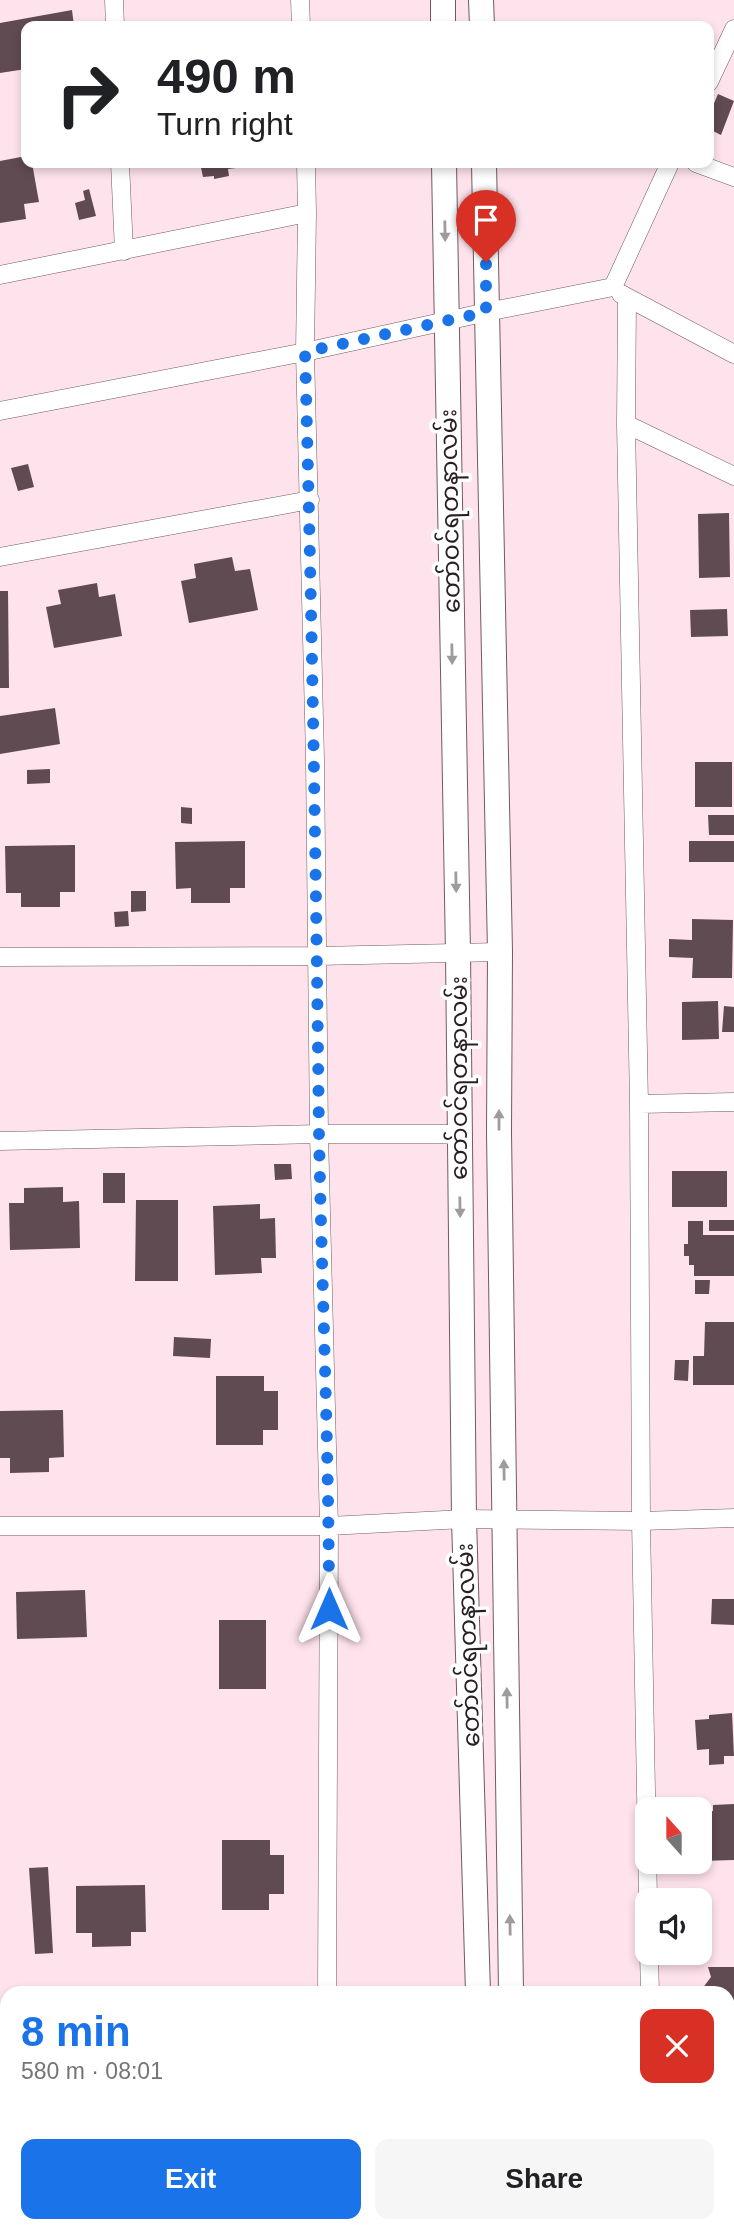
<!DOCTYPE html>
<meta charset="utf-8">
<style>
:root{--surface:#fff;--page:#f6f6f6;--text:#202124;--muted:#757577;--accent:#1a73e8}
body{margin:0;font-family:Helvetica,"Noto Sans Myanmar",sans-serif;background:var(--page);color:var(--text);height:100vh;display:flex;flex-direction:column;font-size:26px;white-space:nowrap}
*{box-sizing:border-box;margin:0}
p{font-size:23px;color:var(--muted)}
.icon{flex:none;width:38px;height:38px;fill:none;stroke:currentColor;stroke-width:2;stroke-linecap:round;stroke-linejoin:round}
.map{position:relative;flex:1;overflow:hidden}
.details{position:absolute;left:0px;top:1986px;width:735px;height:247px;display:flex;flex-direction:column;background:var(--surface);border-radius:21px 21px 0 0;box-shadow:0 4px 10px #0003}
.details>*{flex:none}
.banner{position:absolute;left:21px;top:21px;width:693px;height:147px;border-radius:14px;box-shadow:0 4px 10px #0003;background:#fff;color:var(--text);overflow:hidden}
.needle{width:46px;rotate:339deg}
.fabs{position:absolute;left:635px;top:1797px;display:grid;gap:14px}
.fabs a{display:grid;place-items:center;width:77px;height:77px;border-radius:14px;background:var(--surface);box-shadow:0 4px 10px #0003;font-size:35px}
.pin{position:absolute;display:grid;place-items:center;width:60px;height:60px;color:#fff;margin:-72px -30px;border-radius:50% 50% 50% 0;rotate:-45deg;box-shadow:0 0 7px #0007}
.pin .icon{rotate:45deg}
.me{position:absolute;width:77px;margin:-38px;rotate:0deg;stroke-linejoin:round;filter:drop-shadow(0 0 5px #0008)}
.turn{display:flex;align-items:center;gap:24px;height:147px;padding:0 21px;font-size:32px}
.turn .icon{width:91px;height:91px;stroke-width:2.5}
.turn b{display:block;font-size:49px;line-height:60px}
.round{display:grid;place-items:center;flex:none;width:74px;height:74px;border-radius:14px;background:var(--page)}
.overview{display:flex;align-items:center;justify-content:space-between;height:119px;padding:0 21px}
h1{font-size:42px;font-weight:700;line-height:52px;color:var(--accent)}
.cta{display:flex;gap:14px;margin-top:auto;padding:14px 21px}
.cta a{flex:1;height:80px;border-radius:14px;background:var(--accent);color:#fff;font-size:28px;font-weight:700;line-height:80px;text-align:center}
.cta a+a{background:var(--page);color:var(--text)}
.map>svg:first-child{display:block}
</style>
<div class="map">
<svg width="734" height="2232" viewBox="0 0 734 2232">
<rect width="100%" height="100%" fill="#ffe3ec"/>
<path fill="#614b52" d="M72,10L74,26H26V69L0,73V23Z
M718,94L734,101L721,135L709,129V115Z
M26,156V163H32L39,202L24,204L26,219L0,223V161Z
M200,163H235L236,168L228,169L229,176L214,179V176L203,177Z
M89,189L96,216L79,220L75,203L85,200L83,191Z
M28,464L34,487L18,491L11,468Z
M729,513L730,577L699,578L698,514Z
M232,557L235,571L250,569L258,610L189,623L181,581L196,578L194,564Z
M97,583L99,597L115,594L122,636L54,648L46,607L61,604L58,590Z
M0,591H8L9,688H0Z
M727,609L728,636L691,637L690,610Z
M55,708L60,744L0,754V716Z
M695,762H732V807H695Z
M50,769V783L27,784V770Z
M181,807L192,808V824L181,823Z
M708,815H734V835H709Z
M245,841V888H230V903H191V888L176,889L175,842Z
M689,841H734V862H689Z
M75,845V892H60V907H21V893H6L5,846Z
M131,891H146V911L131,912Z
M128,911L129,926L115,927L114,912Z
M692,919L733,920L732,978H692L693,958L669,957V939L692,940Z
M718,1001L719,1039L682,1040V1002Z
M724,1006L734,1007V1032H722Z
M274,1164H291L292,1179L275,1180Z
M672,1171H727V1207H672Z
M103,1173H125V1203H103Z
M63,1187V1202L79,1201L80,1248L10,1250L9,1203H24V1188Z
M136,1200H178V1281H135Z
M260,1204V1219L275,1218L276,1258H261L262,1273L215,1275L213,1206Z
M709,1220H734V1231H709Z
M688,1221H703V1235H734V1276H694V1265H689V1256H684V1244H688Z
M695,1280H710L709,1294H695Z
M705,1322H734V1385H693V1356H704Z
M174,1337L211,1339L210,1358L173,1356Z
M675,1360H689L688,1381L674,1380Z
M216,1376H264V1391H278V1430H263V1445H216Z
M63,1410L64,1457L49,1458V1472L10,1473V1458H0V1411Z
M85,1590L87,1637L17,1639L16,1592Z
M712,1599H734V1625L711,1624Z
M219,1620H266V1689H219Z
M732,1713L734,1756H724V1764L709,1765V1749L697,1750L695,1720L709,1719V1715Z
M734,1804V1860L700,1861V1812L713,1811V1805Z
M222,1840H270V1855H284V1894H269V1910H222Z
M48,1867L53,1953L35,1954L29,1868Z
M145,1885L146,1932H131V1946L92,1947V1933H76V1886Z
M708,1967H734V2025H728V1993H699L711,1977Z
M728,2051H734V2109H728Z
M46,2226H73L75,2232H48Z
M199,2226H311L313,2232H180Z
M351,2226H411V2232H352Z"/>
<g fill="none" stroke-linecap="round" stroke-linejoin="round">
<defs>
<path id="street" d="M114,0L115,26
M300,0L301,26
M709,82L734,29
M120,163L124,251
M306,163L307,213L305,352L315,759L319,1134L329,1526L327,1993
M696,163L734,177
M0,275L307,213
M613,287L670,163
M621,294L734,354
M627,299L626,424L639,1104L641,1521L648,1900
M0,411L305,352L487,312L613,287
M626,424L734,476
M0,557L310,500
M0,957L318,956L500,952
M639,1104L734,1102
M0,1141L319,1134H459
M0,1526H329L464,1519L641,1521L734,1518
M649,1953L650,1993
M0,2018H7
M728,2134H734
M654,2226V2232"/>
<path id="secondary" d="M443,0V26
M481,0L482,26
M444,163L458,953L464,1519L478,1993
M484,163L500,952L499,1132L511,1993
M482,2226V2232
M517,2226V2232"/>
</defs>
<use href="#street" stroke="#715a62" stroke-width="19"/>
<use href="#secondary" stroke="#715a62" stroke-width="26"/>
<use href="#street" stroke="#fff" stroke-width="18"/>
<use href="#secondary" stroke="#fff" stroke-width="24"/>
</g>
<defs><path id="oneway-solid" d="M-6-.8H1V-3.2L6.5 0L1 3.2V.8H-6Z" transform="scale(1.75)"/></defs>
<g fill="#9f9a9c">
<use href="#oneway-solid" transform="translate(445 231) rotate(89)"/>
<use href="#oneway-solid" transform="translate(452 654) rotate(89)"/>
<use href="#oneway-solid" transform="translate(456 882) rotate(89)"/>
<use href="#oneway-solid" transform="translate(499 1120) rotate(-90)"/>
<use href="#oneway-solid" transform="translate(460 1207) rotate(89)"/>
<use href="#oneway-solid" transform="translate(504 1470) rotate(-91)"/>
<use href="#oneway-solid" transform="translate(507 1698) rotate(-91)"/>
<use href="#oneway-solid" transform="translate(510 1925) rotate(-91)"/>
</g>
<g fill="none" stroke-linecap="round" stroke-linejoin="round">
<path stroke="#1a73e8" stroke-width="12" stroke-dasharray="0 21.6" d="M329,1609C329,1451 322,1293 319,1135C316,874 312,613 305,352L486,312V262"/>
</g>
<g text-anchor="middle" stroke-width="7" stroke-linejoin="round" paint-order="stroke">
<g font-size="24" fill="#291f22" stroke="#fff">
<text transform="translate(450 511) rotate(-91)" y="8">တော်ဝင်ရတနာလမ်း</text>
<text transform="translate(459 1078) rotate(-90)" y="8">တော်ဝင်ရတနာလမ်း</text>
<text transform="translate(468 1645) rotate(-92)" y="8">တော်ဝင်ရတနာလမ်း</text>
</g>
</g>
</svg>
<div class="fabs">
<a><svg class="needle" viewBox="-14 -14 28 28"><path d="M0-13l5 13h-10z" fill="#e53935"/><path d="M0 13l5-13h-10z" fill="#757577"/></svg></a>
<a><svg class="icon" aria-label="sound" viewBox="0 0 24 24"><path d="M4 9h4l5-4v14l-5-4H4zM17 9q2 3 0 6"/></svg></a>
</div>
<div class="pin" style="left:486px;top:262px;background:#d93025"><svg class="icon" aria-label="arrive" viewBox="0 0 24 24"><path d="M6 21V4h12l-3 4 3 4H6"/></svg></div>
<svg class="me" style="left:329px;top:1609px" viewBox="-20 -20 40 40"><path d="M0-17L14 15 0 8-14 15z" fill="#1a73e8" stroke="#fff" stroke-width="4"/></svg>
<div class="banner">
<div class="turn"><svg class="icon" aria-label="right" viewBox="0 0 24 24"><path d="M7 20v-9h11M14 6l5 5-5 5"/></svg><div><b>490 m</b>Turn right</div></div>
</div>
<section class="details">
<div class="overview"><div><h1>8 min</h1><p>580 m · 08:01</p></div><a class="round" style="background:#d93025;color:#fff"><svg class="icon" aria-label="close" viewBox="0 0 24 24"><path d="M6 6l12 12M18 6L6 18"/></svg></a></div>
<div class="cta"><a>Exit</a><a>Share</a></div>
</section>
</div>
